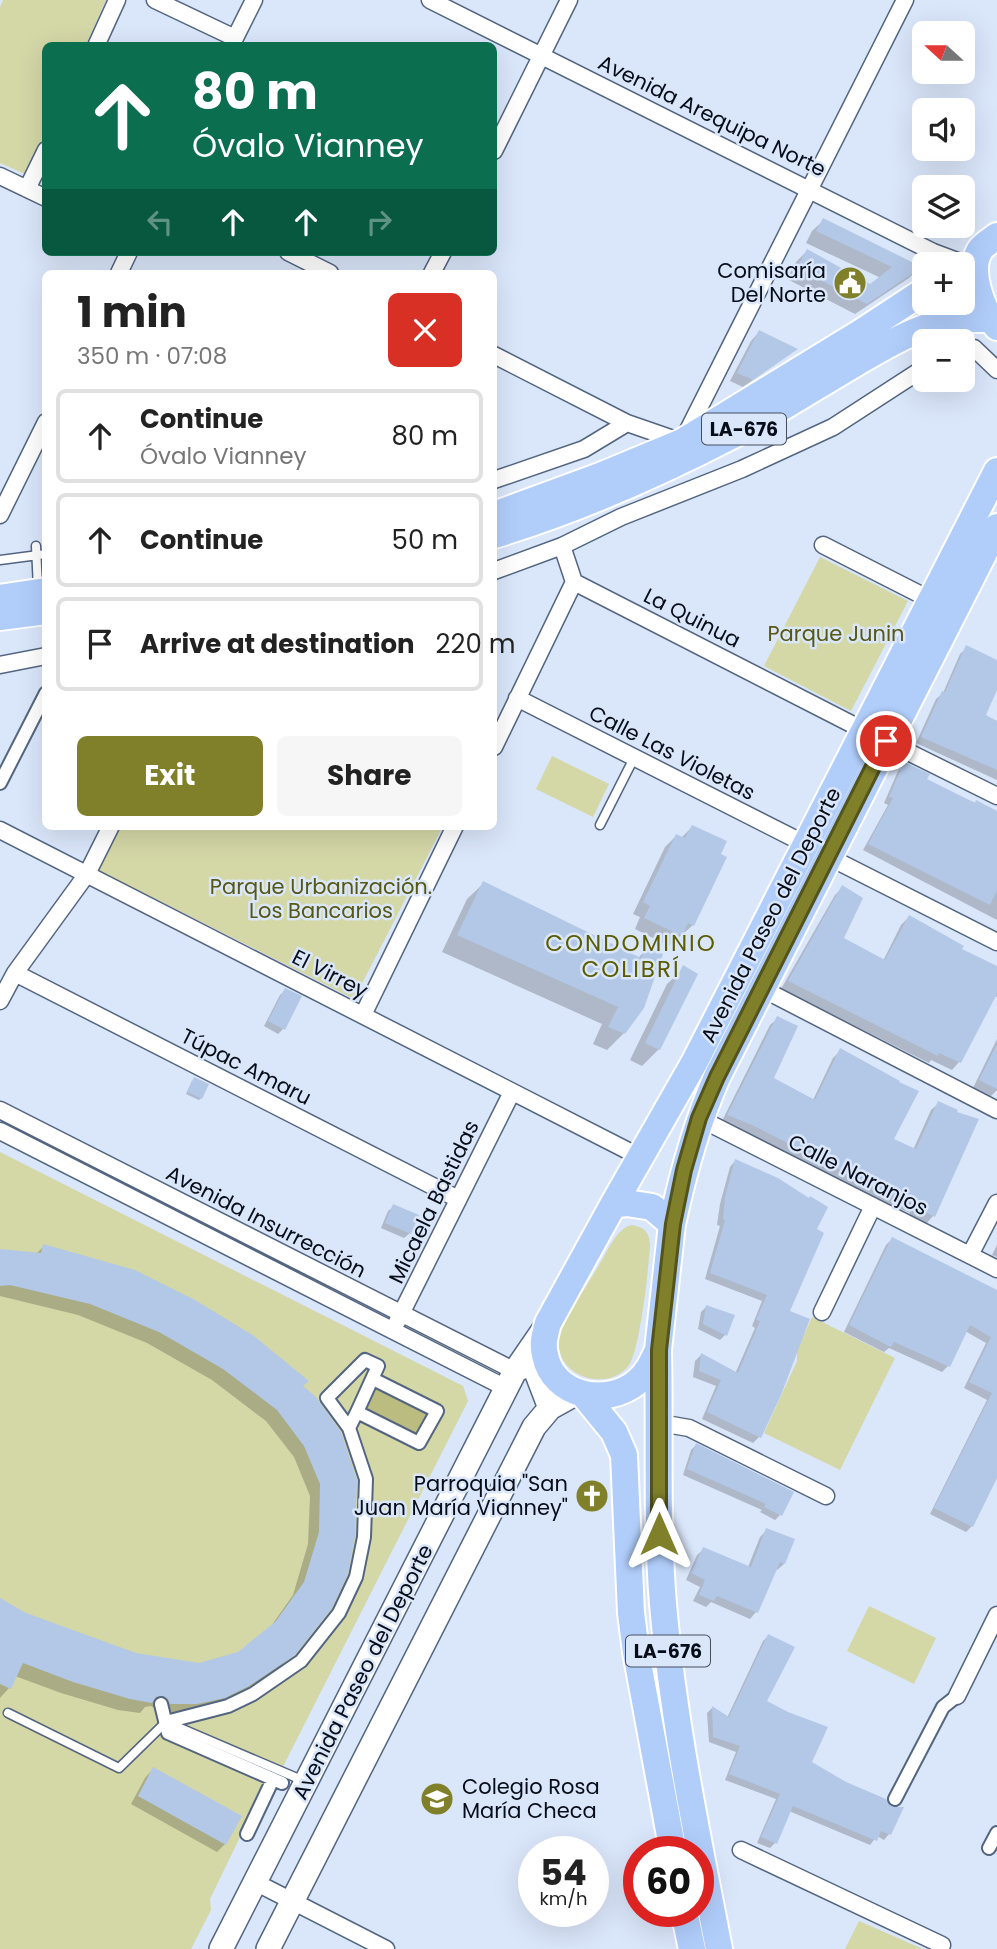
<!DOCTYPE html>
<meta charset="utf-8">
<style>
:root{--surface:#fff;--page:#f6f6f6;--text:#222;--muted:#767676;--line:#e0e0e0;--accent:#7f8029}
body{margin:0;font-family:Poppins,sans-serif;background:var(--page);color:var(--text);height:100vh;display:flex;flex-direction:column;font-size:26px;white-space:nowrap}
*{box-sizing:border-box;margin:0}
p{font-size:23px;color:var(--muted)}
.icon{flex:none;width:38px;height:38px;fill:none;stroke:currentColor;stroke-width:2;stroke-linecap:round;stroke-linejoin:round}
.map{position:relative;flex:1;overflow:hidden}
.sheet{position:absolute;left:42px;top:270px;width:455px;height:560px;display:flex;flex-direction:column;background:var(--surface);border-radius:10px;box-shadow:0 7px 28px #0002}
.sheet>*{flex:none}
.hud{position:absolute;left:42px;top:42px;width:455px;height:214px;border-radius:10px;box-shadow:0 7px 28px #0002;background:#0b6e4f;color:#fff;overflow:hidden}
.needle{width:46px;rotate:291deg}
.tools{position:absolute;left:912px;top:21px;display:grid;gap:14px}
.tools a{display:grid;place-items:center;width:63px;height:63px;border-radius:10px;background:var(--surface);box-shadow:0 7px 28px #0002;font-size:35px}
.speed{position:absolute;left:518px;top:1836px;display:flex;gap:14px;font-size:35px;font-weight:700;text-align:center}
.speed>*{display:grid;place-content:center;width:91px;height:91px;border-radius:50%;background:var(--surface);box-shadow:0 7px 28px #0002;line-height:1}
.speed small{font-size:18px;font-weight:400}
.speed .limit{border:10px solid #d22;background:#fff;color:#111}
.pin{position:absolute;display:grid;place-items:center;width:60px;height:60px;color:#fff;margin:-30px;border:4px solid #fff;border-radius:50%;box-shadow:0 2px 7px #0007}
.me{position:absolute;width:77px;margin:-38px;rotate:0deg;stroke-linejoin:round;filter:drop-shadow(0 0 5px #0008)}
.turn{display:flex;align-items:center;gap:24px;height:147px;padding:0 35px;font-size:32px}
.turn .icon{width:91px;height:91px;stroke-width:2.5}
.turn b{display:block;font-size:49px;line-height:60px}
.lanes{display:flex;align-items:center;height:66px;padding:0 35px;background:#0003;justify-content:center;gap:35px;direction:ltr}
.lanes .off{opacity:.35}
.round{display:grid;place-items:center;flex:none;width:74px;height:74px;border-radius:10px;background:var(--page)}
.head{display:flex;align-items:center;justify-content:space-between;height:119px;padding:0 35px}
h1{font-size:42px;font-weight:700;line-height:52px}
.action{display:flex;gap:14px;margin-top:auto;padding:14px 35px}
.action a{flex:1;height:80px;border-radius:10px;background:var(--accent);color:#fff;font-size:28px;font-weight:700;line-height:80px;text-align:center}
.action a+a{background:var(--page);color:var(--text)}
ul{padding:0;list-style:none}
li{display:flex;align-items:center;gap:21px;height:94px;margin:0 14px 10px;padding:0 21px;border:4px solid var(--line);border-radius:10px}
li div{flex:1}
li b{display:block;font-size:26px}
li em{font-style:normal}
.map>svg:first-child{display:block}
</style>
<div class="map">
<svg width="997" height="1949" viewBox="0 0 997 1949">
<rect width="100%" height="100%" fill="#dae6fa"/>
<path fill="#d4d7a6" d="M3,0H106L86,45L46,46L45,134L27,175L0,163V7Z
M820,557L908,601L851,711L764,666Z
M552,756L609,784L593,817L536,789Z
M120,826H443L354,999L98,870Z
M0,1152L463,1386L468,1401L254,1824L242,1833L210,1899L211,1910L191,1949H0Z
M632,1225C644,1227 649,1232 650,1244C649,1267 640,1349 629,1365C609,1393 556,1377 559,1341C561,1322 589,1283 599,1265C607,1253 617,1227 632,1225Z
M812,1317L895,1358L840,1470L764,1433L797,1361V1351Z
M869,1606L936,1638L914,1684L847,1651Z
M859,1921L923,1949H845Z"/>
<path fill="#babc80" d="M376,1383L429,1411L415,1437L363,1409Z"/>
<path fill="#0003" d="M824,220L919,268L909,278L855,314L787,279L796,262L807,251L870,286L881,278L806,243L812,231Z
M759,332L795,350L743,387L730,381L751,341Z
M967,648L997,662V686L983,716L997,723V780L916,743L936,699L943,693L960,654Z
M905,764L925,780L997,813V920L863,850L888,805L884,803L898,771Z
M692,827L693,925L669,946L635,929L640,917L633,914L665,847L676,836L681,838Z
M484,883L638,958L647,949L624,1033L607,1050L593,1044L602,1024L442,952L467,899Z
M843,887L841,939L883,961L901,925L909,917L960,950L997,969V997L994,995L959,1062L952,1070L931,1060L929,1063L781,989L835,895Z
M684,968L659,1049L642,1066L630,1060L667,984Z
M286,990L283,1029L278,1034L264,1026L280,995Z
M778,1018L772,1079L813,1100L833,1058L841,1050L891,1139L913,1150L931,1110L939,1103L954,1113L977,1120L933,1216L926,1224L908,1215L910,1213L868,1195L744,1132L721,1123L770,1025Z
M997,1039V1090L990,1097L973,1088Z
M192,1081L201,1098L199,1100L186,1094Z
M735,1161L815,1229L787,1312L759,1437L753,1443L702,1419L716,1386L693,1377L695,1361L701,1355L735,1374L755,1328L752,1326L762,1301L705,1279L720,1226L717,1225L720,1204L730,1167Z
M394,1206L410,1233L404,1238L381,1228L388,1211Z
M892,1239L997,1294V1473L972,1526L966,1532L930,1514L987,1400L964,1388L986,1343L965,1331L948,1366L942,1372L889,1348L884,1352L844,1332L886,1245Z
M997,1245V1257L992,1255Z
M44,1246L301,1387L355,1481L294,1653L282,1665L235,1697L185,1714H159L157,1710L151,1706L145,1707L140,1713L118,1710L61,1693L15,1676L9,1688L0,1698V1600L26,1615L136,1655L199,1664L239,1654L269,1629L293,1595L308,1544L310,1496L294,1457L266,1421L212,1380L147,1343L78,1315L0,1296V1251L35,1255Z
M706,1307L733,1316L725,1335L720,1340L698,1329L701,1312Z
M696,1445L780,1515L775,1520L760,1512L762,1510L683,1475L691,1450Z
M767,1530L784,1564L777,1570L775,1569L756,1612L750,1619L711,1602L706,1607L693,1601L700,1587L686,1580L697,1555L704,1549L748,1567L760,1537Z
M768,1636L765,1701L810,1763L891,1809H901L889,1834L884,1840L877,1836L870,1845L789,1811L775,1843L770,1848L757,1843L776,1799L725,1780L736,1752L709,1742L707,1713L712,1708L727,1718L763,1641Z
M153,1769L225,1844L217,1852L131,1804L145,1778Z"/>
<path fill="#b3c8e7" d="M823,218L922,267L867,304L797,268L807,249L870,284L892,267L816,231Z
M759,330L798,349L753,380L737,373Z
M966,645L997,660V690L986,715L997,721V770L921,737L942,691L945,692Z
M904,762L930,774L927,779L975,803L976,800L997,811V890L990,905L868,844L893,798L889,797Z
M692,825L727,841L721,854L727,857L694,926L688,923L682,936L644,918L650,906L643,902L676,834L685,838Z
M483,881L641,958L647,947L663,954L644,1008L625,1034L608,1027L618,1007L457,935Z
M842,885L863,898L844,938L885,960L909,915L964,946L962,949L997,966V994L961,1063L939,1053L938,1056L788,981Z
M683,965L698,974L660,1050L645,1043Z
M285,988L302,996L285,1030L268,1021Z
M777,1016L798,1026L774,1078L815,1100L840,1048L900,1081L899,1082L919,1091L894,1139L916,1149L938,1101L958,1110L957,1112L979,1119L935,1217L915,1207L916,1205L876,1188L752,1125L727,1115Z
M997,1044V1089L979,1080Z
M194,1077L209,1084L202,1099L187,1092Z
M735,1159L778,1178L809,1198L810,1196L828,1207L817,1229L824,1233L790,1311L810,1319L781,1395L761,1438L707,1412L721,1380L699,1371L701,1353L738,1373L760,1321L756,1320L767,1295L710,1273L725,1220L723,1219L725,1197Z
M393,1204L419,1215L411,1234L385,1223Z
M892,1237L997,1290V1478L973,1527L934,1508L992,1393L969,1382L991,1337L970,1325L950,1367L894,1342L891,1347L849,1325Z
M43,1244L135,1270L195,1300L254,1336L309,1381L303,1386L316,1397L341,1432L357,1480L355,1536L348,1574L332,1608L295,1655L249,1686L225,1698L197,1704H170L168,1699L163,1696L156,1697L152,1703L130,1699L73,1682L23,1663L11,1689L0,1684V1598L26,1613L136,1653L199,1663L238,1652L276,1621L304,1582L319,1532L320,1484L304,1446L277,1410L223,1369L159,1332L90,1304L10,1285L0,1286V1249L41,1253Z
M706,1305L735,1315L727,1336L703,1324Z
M696,1443L794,1492L782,1516L764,1507L766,1504L687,1469Z
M766,1528L795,1539L785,1564L780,1562L758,1613L717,1596L714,1601L699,1595L705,1580L691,1573L703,1547L751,1567Z
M768,1634L795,1647L767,1701L788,1712L828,1727L812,1762L846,1782L886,1799L892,1807H904L891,1835L881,1831L877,1841L793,1806L777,1844L761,1837L780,1794L729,1774L740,1746L713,1737L712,1706L729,1717Z
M153,1767L242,1816L226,1845L138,1796Z"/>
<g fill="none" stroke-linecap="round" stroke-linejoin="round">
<defs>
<path id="service" d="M36,546L38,589
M0,560L46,554
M600,825L634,758
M8,1713L119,1768L166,1722L304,1781"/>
<path id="pedestrian" d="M0,783L46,693
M357,1412L349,1428L327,1398L365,1360L378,1366L357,1412L419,1443L437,1411L373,1379
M161,1704L168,1733L282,1783
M166,1722L228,1706L253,1694L301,1661L339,1613L356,1577L364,1537L366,1479L349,1428
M895,1799L943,1707L957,1696
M247,1834L273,1779
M989,1848L997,1833"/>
<path id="minor" d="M155,0L235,38
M430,0L933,252L976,268
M96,46L117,0
M231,46L254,0
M494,151L569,0
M0,176L46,198
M27,189L46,150
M288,252L330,273
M119,273L129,252
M432,273L443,252
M962,347L974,348L997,370
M494,355L627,423L682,442
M684,438L905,0
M494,480L584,449L627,423
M0,515L46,422
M823,545L931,600
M494,571L562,546L621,517L742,469L833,427L924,368
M574,582L865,731
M0,665L46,656
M517,698L807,845
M886,741L997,796
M494,747L574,582L562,546
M0,830L640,1157
M829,857L997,942
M15,973L458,1199
M761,988L997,1110
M0,1001L15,973L87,874L111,826
M363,1015L455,826
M0,1110L515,1371
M699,1118L997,1269
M0,1131L506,1388
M970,1255L997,1203
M822,1312L873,1206
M397,1322L512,1092
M660,1423L689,1428L826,1496
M957,1696L997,1615
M741,1850L942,1945L940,1949
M255,1882L386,1949"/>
<path id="secondary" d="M515,1371L524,1366L535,1369L550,1408
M221,1949L515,1371L548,1323
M268,1949L534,1427L550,1408L577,1393"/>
<path id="primary" d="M997,236C992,240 983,245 980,250C967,271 982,310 997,327
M494,515L600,476L682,442L860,333L924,291
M494,535C576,510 656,475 733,435C775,413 815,387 856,363C885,346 915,328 948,321C962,318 975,319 990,319
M0,598L46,591
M0,617L46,611
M627,1203L652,1207L672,1224L658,1350C653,1361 648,1373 637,1382C607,1407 553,1397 545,1355C542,1344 545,1334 548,1323L613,1205Z
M613,1205L694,1063L997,471
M672,1224C683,1173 696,1125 717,1077L997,527
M658,1350C660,1434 656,1520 663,1604C673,1720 697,1835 719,1949
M583,1394L614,1432L624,1455L631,1613L636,1652L673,1852
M684,1911L692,1949"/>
</defs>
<use href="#service" stroke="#536580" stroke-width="11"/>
<use href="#pedestrian" stroke="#536580" stroke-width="16"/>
<use href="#minor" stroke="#536580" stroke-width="19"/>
<use href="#secondary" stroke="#536580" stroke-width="26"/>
<use href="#primary" stroke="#fff" stroke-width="30"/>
<use href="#service" stroke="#fff" stroke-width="8"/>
<use href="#pedestrian" stroke="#fff" stroke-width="12"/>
<use href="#minor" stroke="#fff" stroke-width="16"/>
<use href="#secondary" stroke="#fff" stroke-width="23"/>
<use href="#primary" stroke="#b1cefb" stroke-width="26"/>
</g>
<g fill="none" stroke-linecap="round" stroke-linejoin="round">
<defs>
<path id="route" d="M659,1534V1350L673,1224L684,1170L699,1118L717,1077L886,741"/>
</defs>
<use href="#route" stroke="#53531b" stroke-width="18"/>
<use href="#route" stroke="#7f8029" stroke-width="12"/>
</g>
<defs>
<symbol id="civic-disc" viewBox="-11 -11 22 22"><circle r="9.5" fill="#7f8029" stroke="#dae6fa"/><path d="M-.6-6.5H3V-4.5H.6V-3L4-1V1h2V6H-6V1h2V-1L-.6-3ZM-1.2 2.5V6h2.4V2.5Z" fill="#fff"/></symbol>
<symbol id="church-disc" viewBox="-11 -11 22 22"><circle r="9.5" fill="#7f8029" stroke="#dae6fa"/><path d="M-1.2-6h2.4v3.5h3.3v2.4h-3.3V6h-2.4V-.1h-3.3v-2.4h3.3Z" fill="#fff"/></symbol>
<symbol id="school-disc" viewBox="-11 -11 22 22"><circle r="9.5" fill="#7f8029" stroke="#dae6fa"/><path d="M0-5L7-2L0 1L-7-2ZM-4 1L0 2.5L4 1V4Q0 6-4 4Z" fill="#fff"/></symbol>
</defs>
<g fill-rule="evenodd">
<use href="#civic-disc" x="831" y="264" width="38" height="38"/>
<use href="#church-disc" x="573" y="1477" width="38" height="38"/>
<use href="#school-disc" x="418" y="1780" width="38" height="38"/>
</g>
<g text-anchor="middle" stroke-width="5" stroke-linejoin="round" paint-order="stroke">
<g fill="#dae6fa" stroke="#464e5c" stroke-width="2">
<rect x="702" y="413.5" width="84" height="31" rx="5"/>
<rect x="626" y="1635.5" width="84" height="31" rx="5"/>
</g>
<g font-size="19" font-weight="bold" fill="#070d18">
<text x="744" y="436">LA-676</text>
<text x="668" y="1658">LA-676</text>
</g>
<g font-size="21" fill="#070d18" stroke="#dae6fa">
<text transform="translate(712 116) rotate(26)" y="7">Avenida Arequipa Norte</text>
<text transform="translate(692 618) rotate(27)" y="7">La Quinua</text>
<text transform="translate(672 753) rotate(27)" y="7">Calle Las Violetas</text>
<text transform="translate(771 915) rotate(-63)" y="7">Avenida Paseo del Deporte</text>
<text transform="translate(330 974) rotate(27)" y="7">El Virrey</text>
<text transform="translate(246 1067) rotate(27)" y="7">Túpac Amaru</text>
<text transform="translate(858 1175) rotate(27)" y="7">Calle Naranjos</text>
<text transform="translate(434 1202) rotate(-64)" y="7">Micaela Bastidas</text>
<text transform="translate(266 1222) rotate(27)" y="7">Avenida Insurrección</text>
<text transform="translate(363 1672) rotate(-63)" y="7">Avenida Paseo del Deporte</text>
</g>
<g font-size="21" fill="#070d18" stroke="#dae6fa" text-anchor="end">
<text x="826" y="278">Comisaría<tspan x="826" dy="24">Del Norte</tspan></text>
<text x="568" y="1491">Parroquia "San<tspan x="568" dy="24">Juan María Vianney"</tspan></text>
<text x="462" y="1794" text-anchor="start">Colegio Rosa<tspan x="462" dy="24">María Checa</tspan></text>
</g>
<g font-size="21" fill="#575813" stroke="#dae6fa">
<text x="836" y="641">Parque Junin</text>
<text x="321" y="894">Parque Urbanización.<tspan x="321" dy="24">Los Bancarios</tspan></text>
</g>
<g font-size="23" letter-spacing="2" fill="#5b5c00" stroke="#dae6fa">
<text x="631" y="951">CONDOMINIO<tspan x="631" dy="26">COLIBRÍ</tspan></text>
</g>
</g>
</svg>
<div class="tools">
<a><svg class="needle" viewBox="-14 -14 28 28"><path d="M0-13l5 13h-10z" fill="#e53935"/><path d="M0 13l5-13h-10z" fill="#767676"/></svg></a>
<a><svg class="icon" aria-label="sound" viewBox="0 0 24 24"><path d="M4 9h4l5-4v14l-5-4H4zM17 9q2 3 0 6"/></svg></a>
<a><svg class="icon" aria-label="layers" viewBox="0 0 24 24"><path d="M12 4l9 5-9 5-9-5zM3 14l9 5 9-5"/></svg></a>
<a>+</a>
<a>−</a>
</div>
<div class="speed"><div>54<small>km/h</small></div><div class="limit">60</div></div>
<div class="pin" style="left:886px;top:741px;background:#d93025"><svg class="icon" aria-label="arrive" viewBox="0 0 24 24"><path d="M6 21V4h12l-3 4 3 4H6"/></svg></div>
<svg class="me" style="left:659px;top:1534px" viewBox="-20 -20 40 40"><path d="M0-17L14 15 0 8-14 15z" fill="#7f8029" stroke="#fff" stroke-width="4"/></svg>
<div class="hud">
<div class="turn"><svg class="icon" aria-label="ahead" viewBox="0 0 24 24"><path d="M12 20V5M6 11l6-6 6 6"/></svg><div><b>80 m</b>Óvalo Vianney</div></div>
<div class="lanes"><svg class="icon off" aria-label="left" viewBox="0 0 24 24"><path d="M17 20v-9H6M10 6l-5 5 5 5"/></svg><svg class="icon" aria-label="ahead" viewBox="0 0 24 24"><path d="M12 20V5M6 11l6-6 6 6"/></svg><svg class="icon" aria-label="ahead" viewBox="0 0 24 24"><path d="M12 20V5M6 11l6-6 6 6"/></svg><svg class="icon off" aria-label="right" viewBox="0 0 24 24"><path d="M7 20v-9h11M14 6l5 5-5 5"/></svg></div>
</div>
<section class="sheet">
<div class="head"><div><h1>1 min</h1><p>350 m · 07:08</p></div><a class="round" style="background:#d93025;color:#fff"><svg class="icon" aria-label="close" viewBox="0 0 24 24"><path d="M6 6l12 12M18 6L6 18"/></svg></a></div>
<ul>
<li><svg class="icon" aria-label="ahead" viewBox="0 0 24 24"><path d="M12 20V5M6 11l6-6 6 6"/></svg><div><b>Continue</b><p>Óvalo Vianney</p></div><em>80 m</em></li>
<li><svg class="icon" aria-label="ahead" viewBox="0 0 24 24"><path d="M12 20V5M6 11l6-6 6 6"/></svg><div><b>Continue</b></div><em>50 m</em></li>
<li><svg class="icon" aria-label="arrive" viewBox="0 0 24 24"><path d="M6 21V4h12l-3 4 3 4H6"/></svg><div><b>Arrive at destination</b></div><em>220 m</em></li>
</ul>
<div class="action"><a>Exit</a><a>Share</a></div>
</section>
</div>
